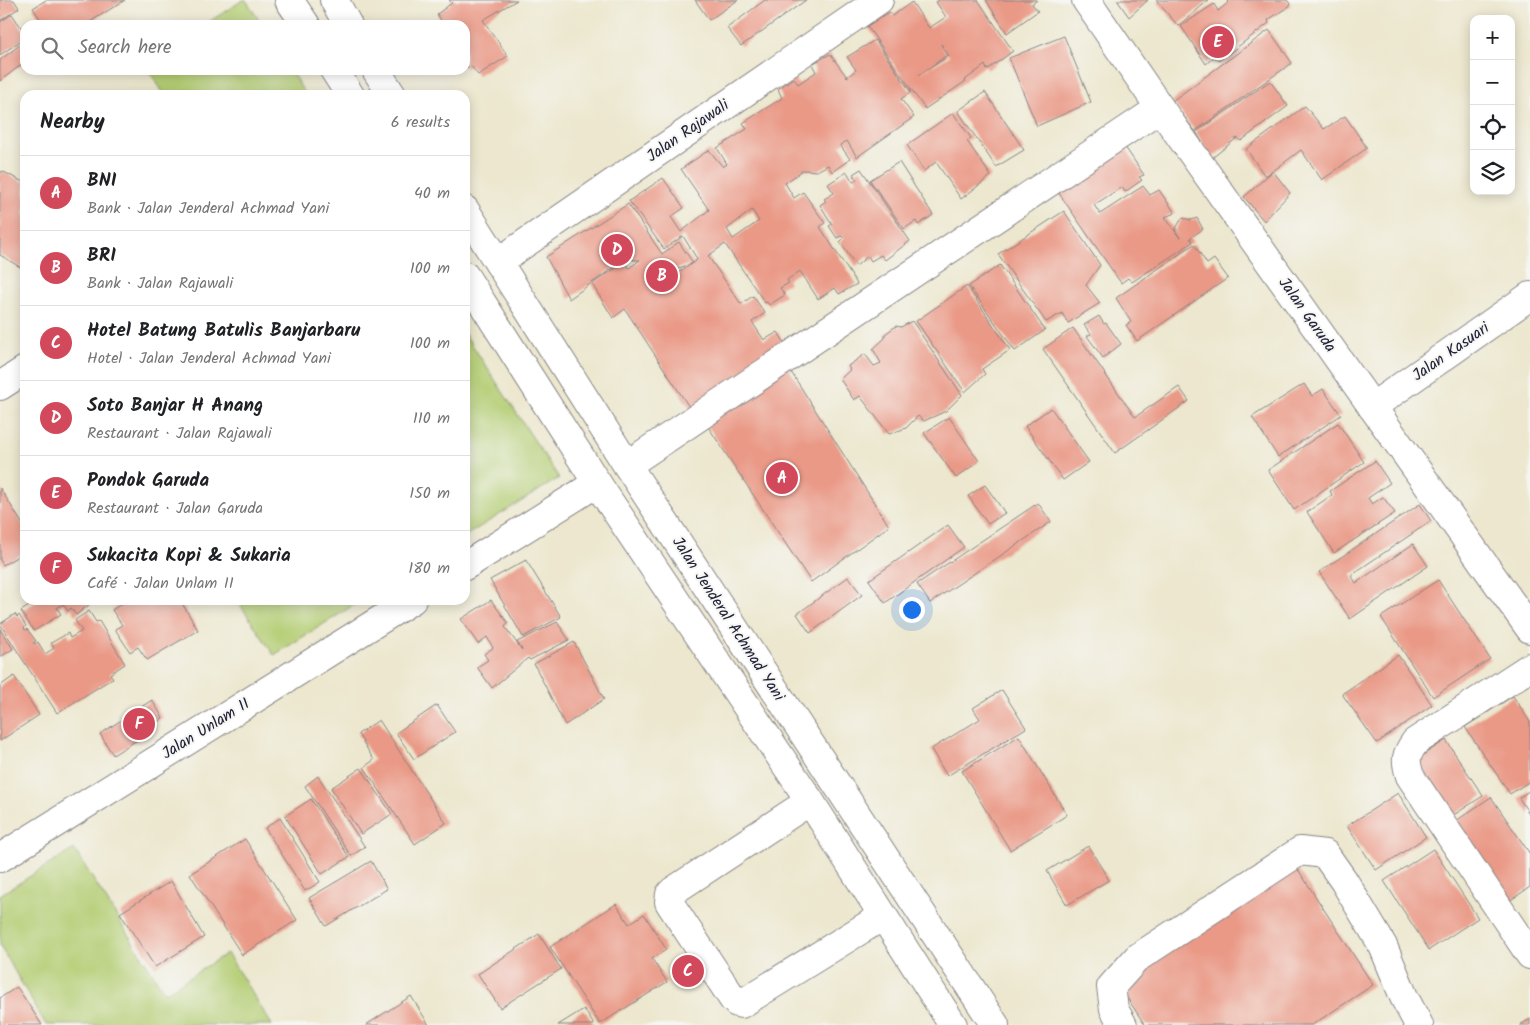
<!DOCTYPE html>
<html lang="en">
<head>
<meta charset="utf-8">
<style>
  :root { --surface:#fff; --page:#f2f2f2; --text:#202124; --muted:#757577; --line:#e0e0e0; --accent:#d1495b }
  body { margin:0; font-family:Kalam,sans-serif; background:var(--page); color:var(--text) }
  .controls { position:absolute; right:15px; top:15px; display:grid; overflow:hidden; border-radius:10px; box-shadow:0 2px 12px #0003 }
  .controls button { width:45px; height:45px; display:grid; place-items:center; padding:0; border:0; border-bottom:1px solid var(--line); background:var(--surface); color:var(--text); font:25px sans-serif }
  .you { position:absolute; left:911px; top:609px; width:18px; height:18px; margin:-12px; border:4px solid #fff; border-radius:50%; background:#1a73e8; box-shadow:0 0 0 8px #1a73e833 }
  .badge { display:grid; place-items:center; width:32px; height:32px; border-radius:50%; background:var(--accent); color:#fff; font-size:16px; font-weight:700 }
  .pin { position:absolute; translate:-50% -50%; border:2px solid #fff; box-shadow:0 1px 5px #0006 }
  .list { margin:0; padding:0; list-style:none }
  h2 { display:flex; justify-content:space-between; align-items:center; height:65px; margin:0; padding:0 20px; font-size:21px }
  h2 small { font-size:16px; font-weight:400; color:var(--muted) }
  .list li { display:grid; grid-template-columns:32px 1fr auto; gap:15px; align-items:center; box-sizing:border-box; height:75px; padding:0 20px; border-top:1px solid var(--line) }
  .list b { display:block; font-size:19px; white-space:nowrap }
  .list p { margin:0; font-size:16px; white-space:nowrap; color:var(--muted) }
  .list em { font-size:16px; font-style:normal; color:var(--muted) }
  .icon { flex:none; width:28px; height:28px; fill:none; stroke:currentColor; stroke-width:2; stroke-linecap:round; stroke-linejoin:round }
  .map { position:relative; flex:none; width:1530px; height:1025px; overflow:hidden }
  .search { position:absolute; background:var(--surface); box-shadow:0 2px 12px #0003; left:20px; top:20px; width:450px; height:55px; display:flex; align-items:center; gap:12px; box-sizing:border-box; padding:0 18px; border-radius:15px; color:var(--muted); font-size:19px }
  .panel { position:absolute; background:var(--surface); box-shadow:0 2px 12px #0003; left:20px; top:90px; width:450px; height:515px; border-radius:15px }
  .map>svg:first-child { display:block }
  .green { fill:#b4cd73; stroke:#6b7857 }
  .building { fill:#ea9986; fill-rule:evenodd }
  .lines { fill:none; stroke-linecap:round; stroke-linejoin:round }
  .minor-casing { stroke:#878484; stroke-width:30 }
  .highway-casing { stroke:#878484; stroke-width:30 }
  .minor { stroke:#fff; stroke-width:28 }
  .highway { stroke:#fff; stroke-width:28 }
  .labels { text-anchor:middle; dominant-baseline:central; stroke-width:4; stroke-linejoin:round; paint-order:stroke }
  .street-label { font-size:16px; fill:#22223b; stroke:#f6f6f2 }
</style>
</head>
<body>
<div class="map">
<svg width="1530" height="1025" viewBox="0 0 1530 1025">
  <rect width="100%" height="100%" fill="#f6f6f2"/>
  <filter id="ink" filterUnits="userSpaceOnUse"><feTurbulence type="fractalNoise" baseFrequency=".02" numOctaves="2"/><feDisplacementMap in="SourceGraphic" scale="10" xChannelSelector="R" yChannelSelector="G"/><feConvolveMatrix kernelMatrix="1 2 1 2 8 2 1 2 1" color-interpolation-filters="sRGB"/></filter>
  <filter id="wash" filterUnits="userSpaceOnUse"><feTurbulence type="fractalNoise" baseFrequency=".0096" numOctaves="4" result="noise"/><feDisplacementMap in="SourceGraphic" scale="20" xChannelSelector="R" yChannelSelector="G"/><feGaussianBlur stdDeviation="1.12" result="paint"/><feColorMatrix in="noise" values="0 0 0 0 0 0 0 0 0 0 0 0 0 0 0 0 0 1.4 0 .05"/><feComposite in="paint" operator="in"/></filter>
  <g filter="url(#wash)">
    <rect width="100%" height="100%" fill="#ece7ce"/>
    <!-- green -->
    <g class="green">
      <path d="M 243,0 L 246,0 L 262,25 L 204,25 Z"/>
      <path d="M 148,70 L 290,70 L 306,95 L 165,95 Z"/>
      <path d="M 465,334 L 559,478 L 465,536 Z"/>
      <path d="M 237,600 L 362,600 L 274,655 Z"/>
      <path d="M 74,849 L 165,993 L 227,953 L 272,1025 L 46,1025 L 0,946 L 0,895 Z"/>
    </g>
    <g id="blocks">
      <!-- building -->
      <g class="building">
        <path d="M 0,0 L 14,0 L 19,8 L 0,21 Z"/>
        <path d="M 46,0 L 125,0 L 85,25 L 44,25 L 33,8 Z"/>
        <path d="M 449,0 L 517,0 L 483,20 L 508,56 L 478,75 L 471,66 L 465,68 L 465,25 L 444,25 L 437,14 L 452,3 Z"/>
        <path d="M 695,0 L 738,0 L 709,20 Z"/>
        <path d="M 765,0 L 806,0 L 741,46 L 727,28 Z"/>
        <path d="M 939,0 L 978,0 L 1013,51 L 987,70 L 985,65 L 965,80 L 966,81 L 925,109 L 867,26 L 890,12 L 892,16 L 912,2 L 929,28 L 946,17 L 936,2 ZM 941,44 L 949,56 L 919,75 L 947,55 Z"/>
        <path d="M 986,0 L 1037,0 L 1032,4 L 1038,11 L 1007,33 Z"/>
        <path d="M 1117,0 L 1148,0 L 1129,17 Z"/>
        <path d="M 1156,0 L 1209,0 L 1178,26 Z"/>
        <path d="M 1227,0 L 1287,0 L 1291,5 L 1268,20 L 1269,23 L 1219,61 L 1214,57 L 1206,64 L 1181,26 L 1214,4 L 1218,11 L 1229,2 Z"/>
        <path d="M 12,14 L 25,33 L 25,38 L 0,55 L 0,22 Z"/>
        <path d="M 1269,30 L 1292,63 L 1195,131 L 1172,101 Z"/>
        <path d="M 1064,36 L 1091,102 L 1037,126 L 1009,58 Z"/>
        <path d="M 875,40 L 911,92 L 901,99 L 914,117 L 857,157 L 847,141 L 840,145 L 850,159 L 832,172 L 828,165 L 817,171 L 803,170 L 785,183 L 794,198 L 803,192 L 825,223 L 820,227 L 857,284 L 839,294 L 835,288 L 818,299 L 800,271 L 787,280 L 789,283 L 780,288 L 785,295 L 769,305 L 767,302 L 765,303 L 725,244 L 708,256 L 741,304 L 753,296 L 765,313 L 752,322 L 764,340 L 778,332 L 789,350 L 693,413 L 625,309 L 613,318 L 592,284 L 625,262 L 629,268 L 640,260 L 633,260 L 630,256 L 569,299 L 546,257 L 628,204 L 662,254 L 679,242 L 693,263 L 679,268 L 669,277 L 654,282 L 656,287 L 695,262 L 697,259 L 683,236 L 664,249 L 629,201 L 663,178 L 684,208 L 671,217 L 681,232 L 709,210 L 681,169 L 709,150 L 723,167 L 727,164 L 717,148 L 747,129 L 743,123 L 782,98 L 778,89 L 794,78 L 798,84 L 816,72 L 812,64 L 830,54 L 847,77 L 856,70 L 847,57 ZM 752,210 L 759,221 L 733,239 L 727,229 Z"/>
        <path d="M 25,41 L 25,62 L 0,81 L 0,60 Z"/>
        <path d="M 1270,81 L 1288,106 L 1241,141 L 1237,138 L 1212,158 L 1196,132 Z"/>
        <path d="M 985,92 L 1024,150 L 996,167 L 958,111 Z"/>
        <path d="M 1305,106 L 1324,129 L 1345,116 L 1367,148 L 1322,180 L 1301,150 L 1273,171 L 1290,193 L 1264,221 L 1244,197 L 1273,171 L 1265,176 L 1246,149 Z"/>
        <path d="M 953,113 L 971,138 L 967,141 L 991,176 L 961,199 L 936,162 L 924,171 L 907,145 Z"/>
        <path d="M 1123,144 L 1144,175 L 1139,177 L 1142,180 L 1125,192 L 1122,187 L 1094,205 L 1100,214 L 1143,186 L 1150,195 L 1159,190 L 1175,213 L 1165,217 L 1180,238 L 1175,230 L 1182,218 L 1192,220 L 1197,218 L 1203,229 L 1190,238 L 1193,242 L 1132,282 L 1128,278 L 1121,283 L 1056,189 Z"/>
        <path d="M 899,162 L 933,215 L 918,225 L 916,221 L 904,229 L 870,180 Z"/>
        <path d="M 861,169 L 910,241 L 885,260 L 881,255 L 871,261 L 868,256 L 856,266 L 840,242 L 844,238 L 841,236 L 837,238 L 829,226 L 832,224 L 820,205 L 826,201 L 824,199 L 834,193 L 828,184 L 847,172 L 853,182 L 857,180 L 853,174 Z"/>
        <path d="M 2,171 L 25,183 L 25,270 L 0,255 L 0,175 Z"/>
        <path d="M 1064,211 L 1100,265 L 1086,285 L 1100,303 L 1068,323 L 1062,313 L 1046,322 L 998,254 Z"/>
        <path d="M 1194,244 L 1207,264 L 1214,259 L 1228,278 L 1137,341 L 1126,325 L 1131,322 L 1116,298 Z"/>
        <path d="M 1000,265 L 1045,330 L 1015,351 L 969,286 Z"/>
        <path d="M 967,286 L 1010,350 L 982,369 L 985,374 L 965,392 L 916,321 Z"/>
        <path d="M 1099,316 L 1104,324 L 1106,323 L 1121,344 L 1103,358 L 1087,336 L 1091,334 L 1084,325 Z"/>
        <path d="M 912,321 L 962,395 L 946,411 L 924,421 L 918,416 L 906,428 L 889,434 L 860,396 L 854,400 L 840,379 L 850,370 L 848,366 L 865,354 L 874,366 L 881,363 L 873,349 L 885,338 L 885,334 L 896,326 L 901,327 Z"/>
        <path d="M 1073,328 L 1135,417 L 1179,387 L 1189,401 L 1115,453 L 1043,349 Z"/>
        <path d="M 786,364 L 889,526 L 811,582 L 703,419 Z"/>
        <path d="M 1304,384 L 1312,396 L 1323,389 L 1341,415 L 1278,457 L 1252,417 Z"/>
        <path d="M 1051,408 L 1089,462 L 1063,480 L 1025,426 Z"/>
        <path d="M 949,417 L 979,461 L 956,478 L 924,433 Z"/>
        <path d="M 1338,423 L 1364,462 L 1294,510 L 1268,470 Z"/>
        <path d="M 1375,461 L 1390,483 L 1368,498 L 1372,504 L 1383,497 L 1395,513 L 1334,553 L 1307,512 L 1332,495 L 1330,491 Z"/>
        <path d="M 985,485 L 1005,513 L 988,524 L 968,496 Z"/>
        <path d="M 0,488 L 25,528 L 25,552 L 3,565 L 0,560 Z"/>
        <path d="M 1038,503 L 1051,522 L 930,603 L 917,584 Z"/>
        <path d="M 1420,504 L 1431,521 L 1351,575 L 1356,583 L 1413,544 L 1428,566 L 1350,619 L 1319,572 Z"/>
        <path d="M 948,525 L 964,547 L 885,603 L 869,580 Z"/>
        <path d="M 526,560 L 561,617 L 523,637 L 490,580 Z"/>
        <path d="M 848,577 L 862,595 L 810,633 L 797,614 Z"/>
        <path d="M 1438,580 L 1490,659 L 1433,697 L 1381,617 Z"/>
        <path d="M 39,600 L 88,600 L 90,604 L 76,615 L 71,608 L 68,611 L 63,604 L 57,608 L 61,614 L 34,631 L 21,611 Z"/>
        <path d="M 127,600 L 180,600 L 198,630 L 147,660 L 138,647 L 130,652 L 115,629 L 122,625 L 112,610 Z"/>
        <path d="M 491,600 L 508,623 L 505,627 L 522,650 L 517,642 L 557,622 L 569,640 L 530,660 L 528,658 L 492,688 L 477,667 L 488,660 L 484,654 L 493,648 L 487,637 L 478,644 L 461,619 Z"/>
        <path d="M 89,611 L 96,622 L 99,621 L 125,664 L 110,674 L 113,678 L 57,713 L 0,624 L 15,614 L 17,617 L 19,615 L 26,626 L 24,628 L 25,630 L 27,629 L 36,641 L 33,643 L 35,644 L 38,642 L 45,654 L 54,648 L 51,643 L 68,633 L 70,638 L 82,631 L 75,620 Z"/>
        <path d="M 0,629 L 13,649 L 0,657 Z"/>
        <path d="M 574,642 L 604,699 L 565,725 L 534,664 Z"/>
        <path d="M 1398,655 L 1432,705 L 1377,743 L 1342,694 Z"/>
        <path d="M 14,676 L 39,715 L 0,741 L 0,686 Z"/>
        <path d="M 1002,690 L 1026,728 L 947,776 L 931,749 L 980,719 L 973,708 Z"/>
        <path d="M 1513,696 L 1530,722 L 1530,781 L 1510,794 L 1465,727 Z"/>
        <path d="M 152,700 L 163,718 L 157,722 L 155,718 L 151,720 L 156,728 L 113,755 L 100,734 Z"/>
        <path d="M 437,705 L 455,732 L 414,759 L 396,733 Z"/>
        <path d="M 379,720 L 446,823 L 415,844 L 364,767 L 374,760 L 358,734 Z"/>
        <path d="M 1019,736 L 1067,815 L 1010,850 L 962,771 Z"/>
        <path d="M 1446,740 L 1483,796 L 1449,818 L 1412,762 Z"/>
        <path d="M 361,768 L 392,814 L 361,834 L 331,788 Z"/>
        <path d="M 318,776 L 365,847 L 351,856 L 305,786 Z"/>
        <path d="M 1530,790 L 1530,815 L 1519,798 Z"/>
        <path d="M 1398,793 L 1426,837 L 1376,870 L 1347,826 Z"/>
        <path d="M 1491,797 L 1530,854 L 1530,887 L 1502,906 L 1447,827 Z"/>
        <path d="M 311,799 L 349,857 L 322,874 L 285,816 Z"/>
        <path d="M 280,818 L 320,882 L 305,891 L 265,828 Z"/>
        <path d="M 245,839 L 297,920 L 242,955 L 190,874 Z"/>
        <path d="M 1088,846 L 1109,880 L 1067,905 L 1047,871 Z"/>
        <path d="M 1433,849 L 1478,918 L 1429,950 L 1384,881 Z"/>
        <path d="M 371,861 L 387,889 L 326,926 L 309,898 Z"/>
        <path d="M 1297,868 L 1373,985 L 1312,1025 L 1145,1025 L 1118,984 Z"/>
        <path d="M 171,881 L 204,937 L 155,967 L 120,913 Z"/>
        <path d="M 616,904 L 629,924 L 644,914 L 666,949 L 652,959 L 667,982 L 600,1024 L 550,947 Z"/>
        <path d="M 539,934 L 561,969 L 500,1008 L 478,974 Z"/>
        <path d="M 17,987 L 42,1025 L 0,1025 L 0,998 Z"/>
        <path d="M 411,996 L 429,1025 L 366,1025 Z"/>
        <path d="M 584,1009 L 594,1025 L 558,1025 Z"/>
        <path d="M 1530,1019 L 1530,1025 L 1520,1025 Z"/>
      </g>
    </g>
  </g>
  <g filter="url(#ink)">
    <use href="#blocks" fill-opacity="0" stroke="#878484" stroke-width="1"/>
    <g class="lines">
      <!-- minor casing -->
      <g class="minor-casing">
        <g id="minor">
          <path d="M 1086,0 L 1160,108 L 1530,629"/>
          <path d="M 498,262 L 879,0"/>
          <path d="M 0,386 L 25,370"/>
          <path d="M 1372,407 L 1530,296"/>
          <path d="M 627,465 L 1160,108"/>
          <path d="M 465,566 L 597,483"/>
          <path d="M 1530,667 L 1415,742 C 1405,756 1405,760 1410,776 L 1530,955"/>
          <path d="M 810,801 L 673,891 L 670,894 L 669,902 L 733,999 L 737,1003 L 741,1004 L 883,916"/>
          <path d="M 0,858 L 412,600"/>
          <path d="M 1123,1025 L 1114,1009 L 1111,987 L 1137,958 L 1300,851 L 1325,854 L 1344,881 L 1383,946 L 1404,997 L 1419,1025"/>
        </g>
      </g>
      <!-- highway casing -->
      <g class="highway-casing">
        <g id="highway">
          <path d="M 289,0 L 306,25"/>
          <path d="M 334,0 L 348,25"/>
          <path d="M 334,70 L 350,95"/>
          <path d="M 376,70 L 392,95"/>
          <path d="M 465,210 L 627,465 L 995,1025"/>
          <path d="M 465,276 L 597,483 L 810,801 L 953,1025"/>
        </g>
      </g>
      <!-- minor -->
      <use href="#minor" class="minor"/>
      <!-- highway -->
      <use href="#highway" class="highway"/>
    </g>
  </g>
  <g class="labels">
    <!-- street labels -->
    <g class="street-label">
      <text transform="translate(688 131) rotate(-35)">Jalan Rajawali</text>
      <text transform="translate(1307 315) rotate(55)">Jalan Garuda</text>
      <text transform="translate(1451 352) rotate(-35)">Jalan Kasuari</text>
      <text transform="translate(728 619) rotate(57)">Jalan Jenderal Achmad Yani</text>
      <text transform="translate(206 729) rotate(-32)">Jalan Unlam II</text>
    </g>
  </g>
</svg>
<div class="controls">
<button>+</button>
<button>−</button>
<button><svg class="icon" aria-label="locate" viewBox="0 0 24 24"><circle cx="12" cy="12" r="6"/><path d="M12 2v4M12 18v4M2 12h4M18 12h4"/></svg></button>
<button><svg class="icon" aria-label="layers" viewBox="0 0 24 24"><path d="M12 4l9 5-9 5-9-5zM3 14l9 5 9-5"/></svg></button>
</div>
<div class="you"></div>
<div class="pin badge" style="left:782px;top:478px">A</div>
<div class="pin badge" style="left:662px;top:276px">B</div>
<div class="pin badge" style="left:688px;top:971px">C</div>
<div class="pin badge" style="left:617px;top:250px">D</div>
<div class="pin badge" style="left:1218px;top:42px">E</div>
<div class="pin badge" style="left:139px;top:724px">F</div>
<div class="search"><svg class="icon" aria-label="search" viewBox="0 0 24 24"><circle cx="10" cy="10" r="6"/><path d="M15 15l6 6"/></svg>Search here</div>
<section class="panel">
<h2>Nearby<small>6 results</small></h2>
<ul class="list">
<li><span class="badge">A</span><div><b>BNI</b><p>Bank · Jalan Jenderal Achmad Yani</p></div><em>40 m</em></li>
<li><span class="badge">B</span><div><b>BRI</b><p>Bank · Jalan Rajawali</p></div><em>100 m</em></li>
<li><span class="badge">C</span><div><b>Hotel Batung Batulis Banjarbaru</b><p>Hotel · Jalan Jenderal Achmad Yani</p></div><em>100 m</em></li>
<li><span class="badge">D</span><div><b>Soto Banjar H Anang</b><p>Restaurant · Jalan Rajawali</p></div><em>110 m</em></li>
<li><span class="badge">E</span><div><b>Pondok Garuda</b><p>Restaurant · Jalan Garuda</p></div><em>150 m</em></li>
<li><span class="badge">F</span><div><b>Sukacita Kopi &amp; Sukaria</b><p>Café · Jalan Unlam II</p></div><em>180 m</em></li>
</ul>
</section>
</div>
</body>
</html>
